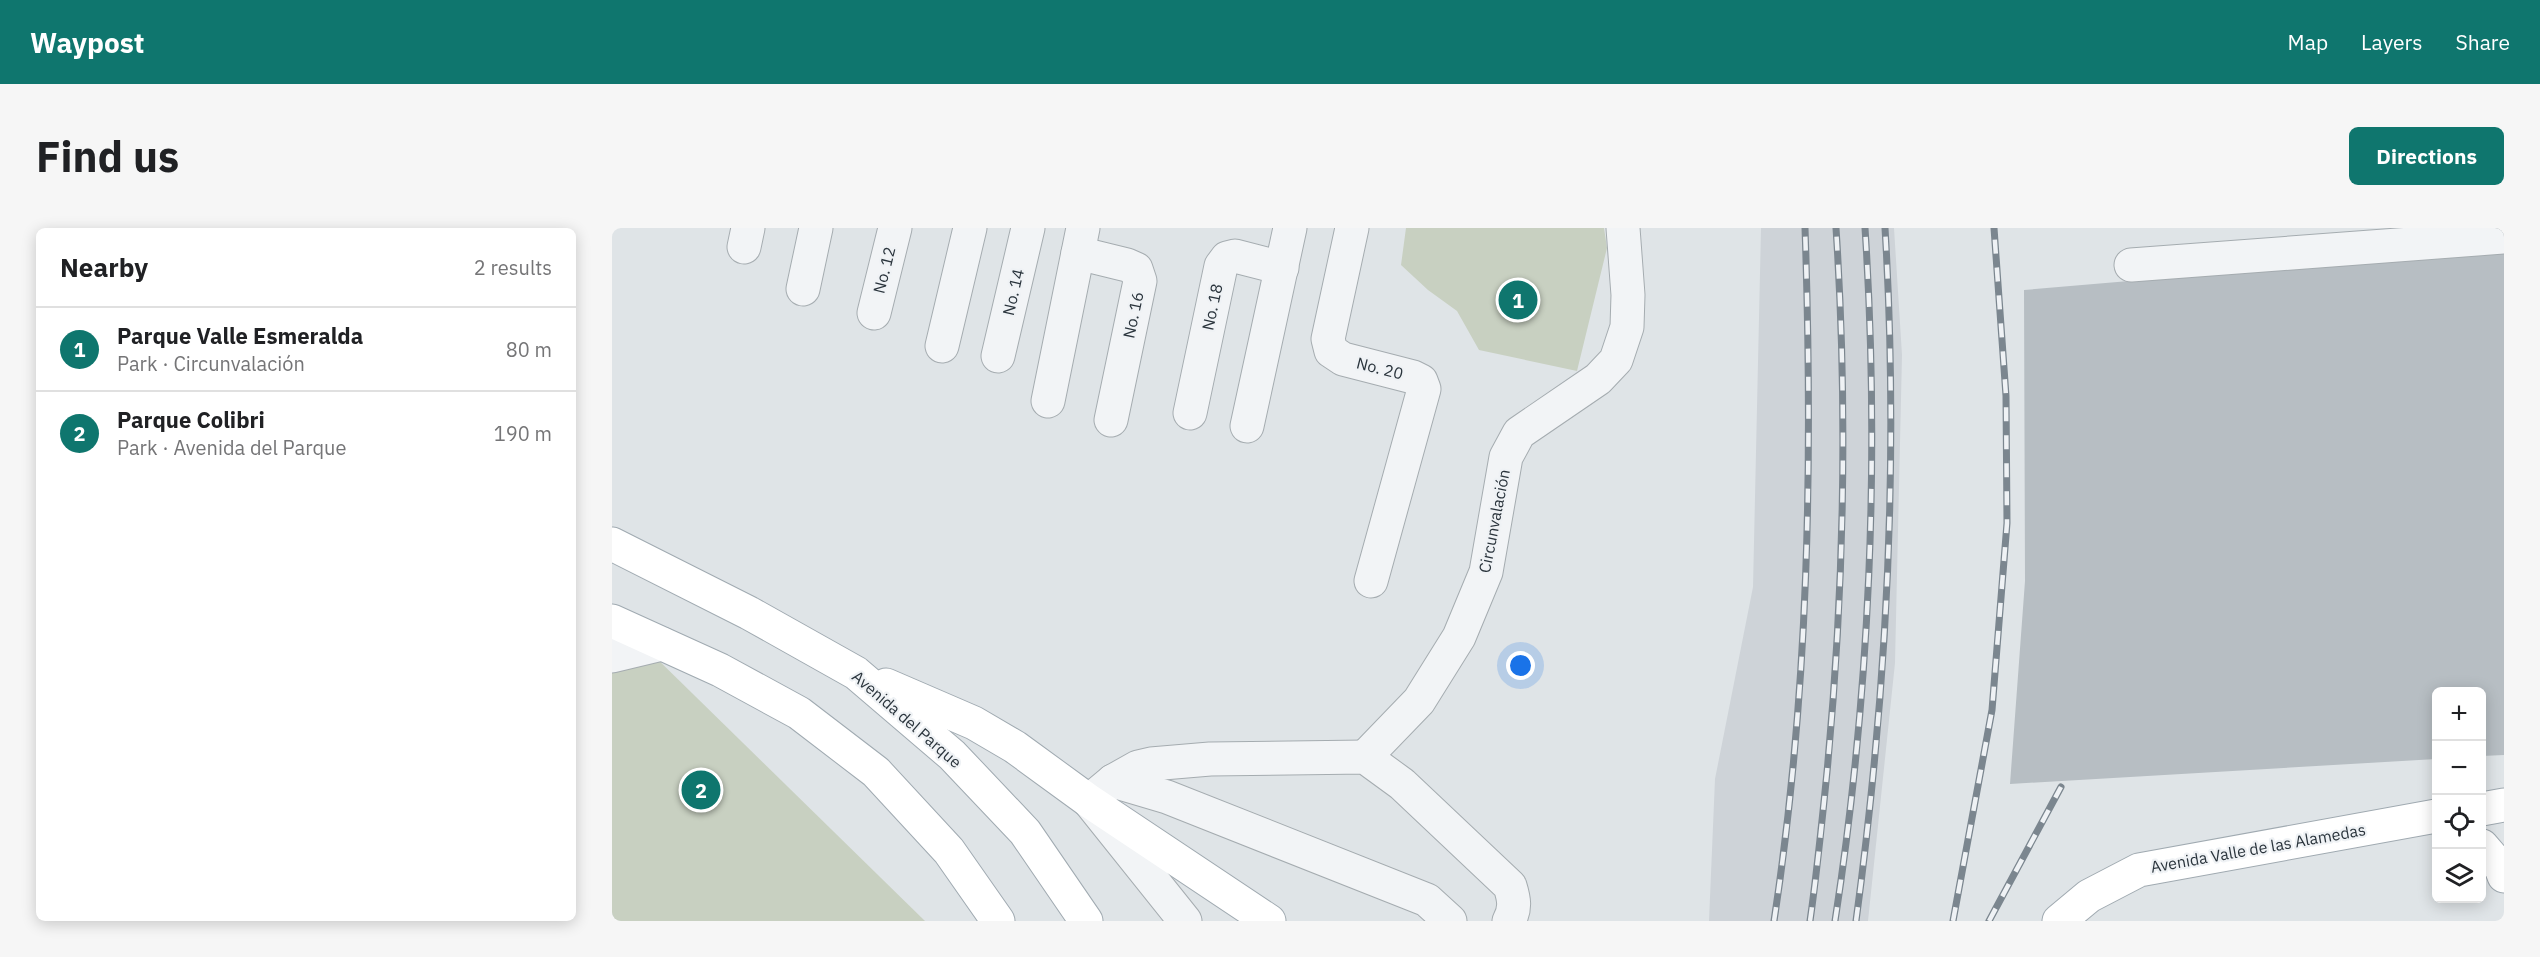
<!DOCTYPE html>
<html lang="en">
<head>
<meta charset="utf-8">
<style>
  :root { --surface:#fff; --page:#f6f6f6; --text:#202124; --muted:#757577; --line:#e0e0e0; --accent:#0f766e }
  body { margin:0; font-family:"IBM Plex Sans",sans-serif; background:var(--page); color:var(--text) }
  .controls { position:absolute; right:18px; bottom:18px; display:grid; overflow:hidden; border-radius:9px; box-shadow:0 3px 15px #0003 }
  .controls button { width:54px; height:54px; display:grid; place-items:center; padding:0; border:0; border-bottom:2px solid var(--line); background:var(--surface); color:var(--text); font:30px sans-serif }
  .you { position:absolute; left:909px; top:438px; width:21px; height:21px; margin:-15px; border:4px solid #fff; border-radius:50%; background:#1a73e8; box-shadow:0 0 0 9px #1a73e833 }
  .badge { display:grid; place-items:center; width:39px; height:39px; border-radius:50%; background:var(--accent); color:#fff; font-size:20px; font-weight:700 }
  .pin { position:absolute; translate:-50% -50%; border:3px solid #fff; box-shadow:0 2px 6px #0006 }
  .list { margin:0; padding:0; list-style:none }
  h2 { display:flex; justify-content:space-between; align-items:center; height:78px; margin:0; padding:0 24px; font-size:26px }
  h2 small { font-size:20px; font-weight:400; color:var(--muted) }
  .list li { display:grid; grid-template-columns:39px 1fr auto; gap:18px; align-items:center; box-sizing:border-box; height:84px; padding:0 24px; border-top:2px solid var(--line) }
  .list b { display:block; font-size:22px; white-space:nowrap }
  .list p { margin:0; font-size:20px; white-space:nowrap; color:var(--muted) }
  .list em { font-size:20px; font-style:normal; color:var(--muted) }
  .icon { flex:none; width:33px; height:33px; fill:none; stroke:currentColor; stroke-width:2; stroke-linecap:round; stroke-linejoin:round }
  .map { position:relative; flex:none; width:1892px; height:693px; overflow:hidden; border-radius:9px }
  header { display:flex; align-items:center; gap:36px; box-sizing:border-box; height:84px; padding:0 30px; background:var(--accent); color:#fff }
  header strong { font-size:28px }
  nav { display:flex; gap:33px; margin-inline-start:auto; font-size:21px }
  .intro { display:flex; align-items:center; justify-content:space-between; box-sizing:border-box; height:144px; padding:0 36px }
  h1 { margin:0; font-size:42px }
  .button { padding:15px 27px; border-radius:9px; background:var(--accent); color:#fff; font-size:21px; font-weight:700 }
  main { display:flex; gap:36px; padding:0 36px }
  aside { flex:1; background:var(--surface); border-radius:9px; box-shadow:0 3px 15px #0003 }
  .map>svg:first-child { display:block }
  .built { fill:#ced3d8 }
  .green { fill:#c8d0c1 }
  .building { fill:#b7bec3 }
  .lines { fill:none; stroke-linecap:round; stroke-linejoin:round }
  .minor-casing { stroke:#a5acb0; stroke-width:35 }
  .major-casing { stroke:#a0aab1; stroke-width:35 }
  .minor { stroke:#f2f4f6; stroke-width:33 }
  .major { stroke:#fff; stroke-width:33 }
  .rail-casing { stroke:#7b868f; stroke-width:7 }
  .rail { stroke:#eff2f5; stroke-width:4.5; stroke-dasharray:14; stroke-linecap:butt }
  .labels { text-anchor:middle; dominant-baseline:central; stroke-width:4.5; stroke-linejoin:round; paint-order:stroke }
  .street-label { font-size:16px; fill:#2a343c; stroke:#eff2f5 }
</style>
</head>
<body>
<header>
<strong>Waypost</strong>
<nav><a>Map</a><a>Layers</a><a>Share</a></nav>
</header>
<div class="intro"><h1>Find us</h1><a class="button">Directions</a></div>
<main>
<aside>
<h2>Nearby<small>2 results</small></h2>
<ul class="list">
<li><span class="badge">1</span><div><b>Parque Valle Esmeralda</b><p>Park · Circunvalación</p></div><em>80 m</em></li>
<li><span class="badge">2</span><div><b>Parque Colibri</b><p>Park · Avenida del Parque</p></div><em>190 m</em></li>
</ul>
</aside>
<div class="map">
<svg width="1892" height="693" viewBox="0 0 1892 693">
  <rect width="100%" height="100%" fill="#dfe4e7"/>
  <!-- built -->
  <path class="built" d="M 1149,0 L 1282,0 L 1290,127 L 1283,435 L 1256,693 L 1097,693 L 1103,551 L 1141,359 Z"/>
  <!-- green -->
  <g class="green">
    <path d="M 794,0 L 992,0 L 995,20 L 965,143 L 867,122 L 845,83 L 816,62 L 789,37 Z"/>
    <path d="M 35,421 L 313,693 L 0,693 L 0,430 Z"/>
  </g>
  <!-- building -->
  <path class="building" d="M 1892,21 L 1892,527 L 1870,528 L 1870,464 L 1824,464 L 1824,531 L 1398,556 L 1413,353 L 1412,62 Z"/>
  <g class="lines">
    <!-- minor casing -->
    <g class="minor-casing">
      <g id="minor">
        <path d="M 740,0 L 716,111 L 719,123 L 731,131 L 801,149 L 809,153 L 812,161 L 759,353"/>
        <path d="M 132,19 L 136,0"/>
        <path d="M 466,25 L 515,37 L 524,41 L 528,53 L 499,192"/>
        <path d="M 1519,37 L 1892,9"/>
        <path d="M 191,61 L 204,0"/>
        <path d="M 262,85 L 283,0"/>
        <path d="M 330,118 L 358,0"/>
        <path d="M 386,128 L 416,0"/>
        <path d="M 436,173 L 471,0"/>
        <path d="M 578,185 L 609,38 L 615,30 L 623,28 L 670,40"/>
        <path d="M 635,198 L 678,0"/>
        <path d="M 0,428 L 50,416"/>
        <path d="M 753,529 L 807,473 L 847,409 L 874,344 L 894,229 L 907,205 L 986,151 L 1004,132 L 1015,99 L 1016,67 L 1011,0"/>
        <path d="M 501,553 L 555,569 L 815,672 L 838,693"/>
        <path d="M 573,693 L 477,573 L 501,553 L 526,539 L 539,536 L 598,531 L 753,529 L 790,556 L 898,658 C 902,671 904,680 897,693"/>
      </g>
    </g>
    <!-- major casing -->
    <g class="major-casing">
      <g id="major">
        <path d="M 0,316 L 137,385 L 244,445 L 340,527 L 413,604 L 474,693"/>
        <path d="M 0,393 L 108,442 L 187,485 L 264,544 L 337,623 L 386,693"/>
        <path d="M 274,457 L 362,495 L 403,519 L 477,573 L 657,693"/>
        <path d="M 1870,581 L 1892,577"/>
        <path d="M 1870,618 L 1889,640 L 1892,648"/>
        <path d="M 1447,693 L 1477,668 L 1527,642 L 1824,588"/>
      </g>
    </g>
    <!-- minor -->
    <use href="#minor" class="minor"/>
    <!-- major -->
    <use href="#major" class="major"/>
    <!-- rail casing -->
    <g class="rail-casing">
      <g id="rail">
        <path d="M 1162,693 C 1197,464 1201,231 1193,0"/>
        <path d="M 1198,693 C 1205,644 1210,594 1215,544 C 1232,363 1236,182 1224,0"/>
        <path d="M 1223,693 C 1258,467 1268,229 1253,0"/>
        <path d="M 1244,693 C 1275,464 1287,231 1273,0"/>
        <path d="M 1341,693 L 1380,482 L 1395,295 L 1394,168 L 1382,0"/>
        <path d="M 1377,693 L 1449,559"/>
      </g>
    </g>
    <!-- rail -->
    <use href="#rail" class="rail"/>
  </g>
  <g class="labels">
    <!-- street labels -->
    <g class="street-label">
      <text transform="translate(272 42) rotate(-76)">No. 12</text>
      <text transform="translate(401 64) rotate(-77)">No. 14</text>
      <text transform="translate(600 79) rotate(-78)">No. 18</text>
      <text transform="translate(521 87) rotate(-78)">No. 16</text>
      <text transform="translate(768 140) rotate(14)">No. 20</text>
      <text transform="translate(882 293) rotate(-79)">Circunvalación</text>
      <text transform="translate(295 491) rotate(41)">Avenida del Parque</text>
      <text transform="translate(1646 620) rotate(-10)">Avenida Valle de las Alamedas</text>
    </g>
  </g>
</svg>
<div class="controls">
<button>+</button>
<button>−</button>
<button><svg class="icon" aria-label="locate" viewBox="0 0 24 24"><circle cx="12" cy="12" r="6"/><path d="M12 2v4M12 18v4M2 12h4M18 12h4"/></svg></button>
<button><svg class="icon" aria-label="layers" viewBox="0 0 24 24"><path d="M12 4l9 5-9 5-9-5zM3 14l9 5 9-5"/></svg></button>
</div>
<div class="you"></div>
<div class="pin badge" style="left:906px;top:72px">1</div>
<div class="pin badge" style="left:89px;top:562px">2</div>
</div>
</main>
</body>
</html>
